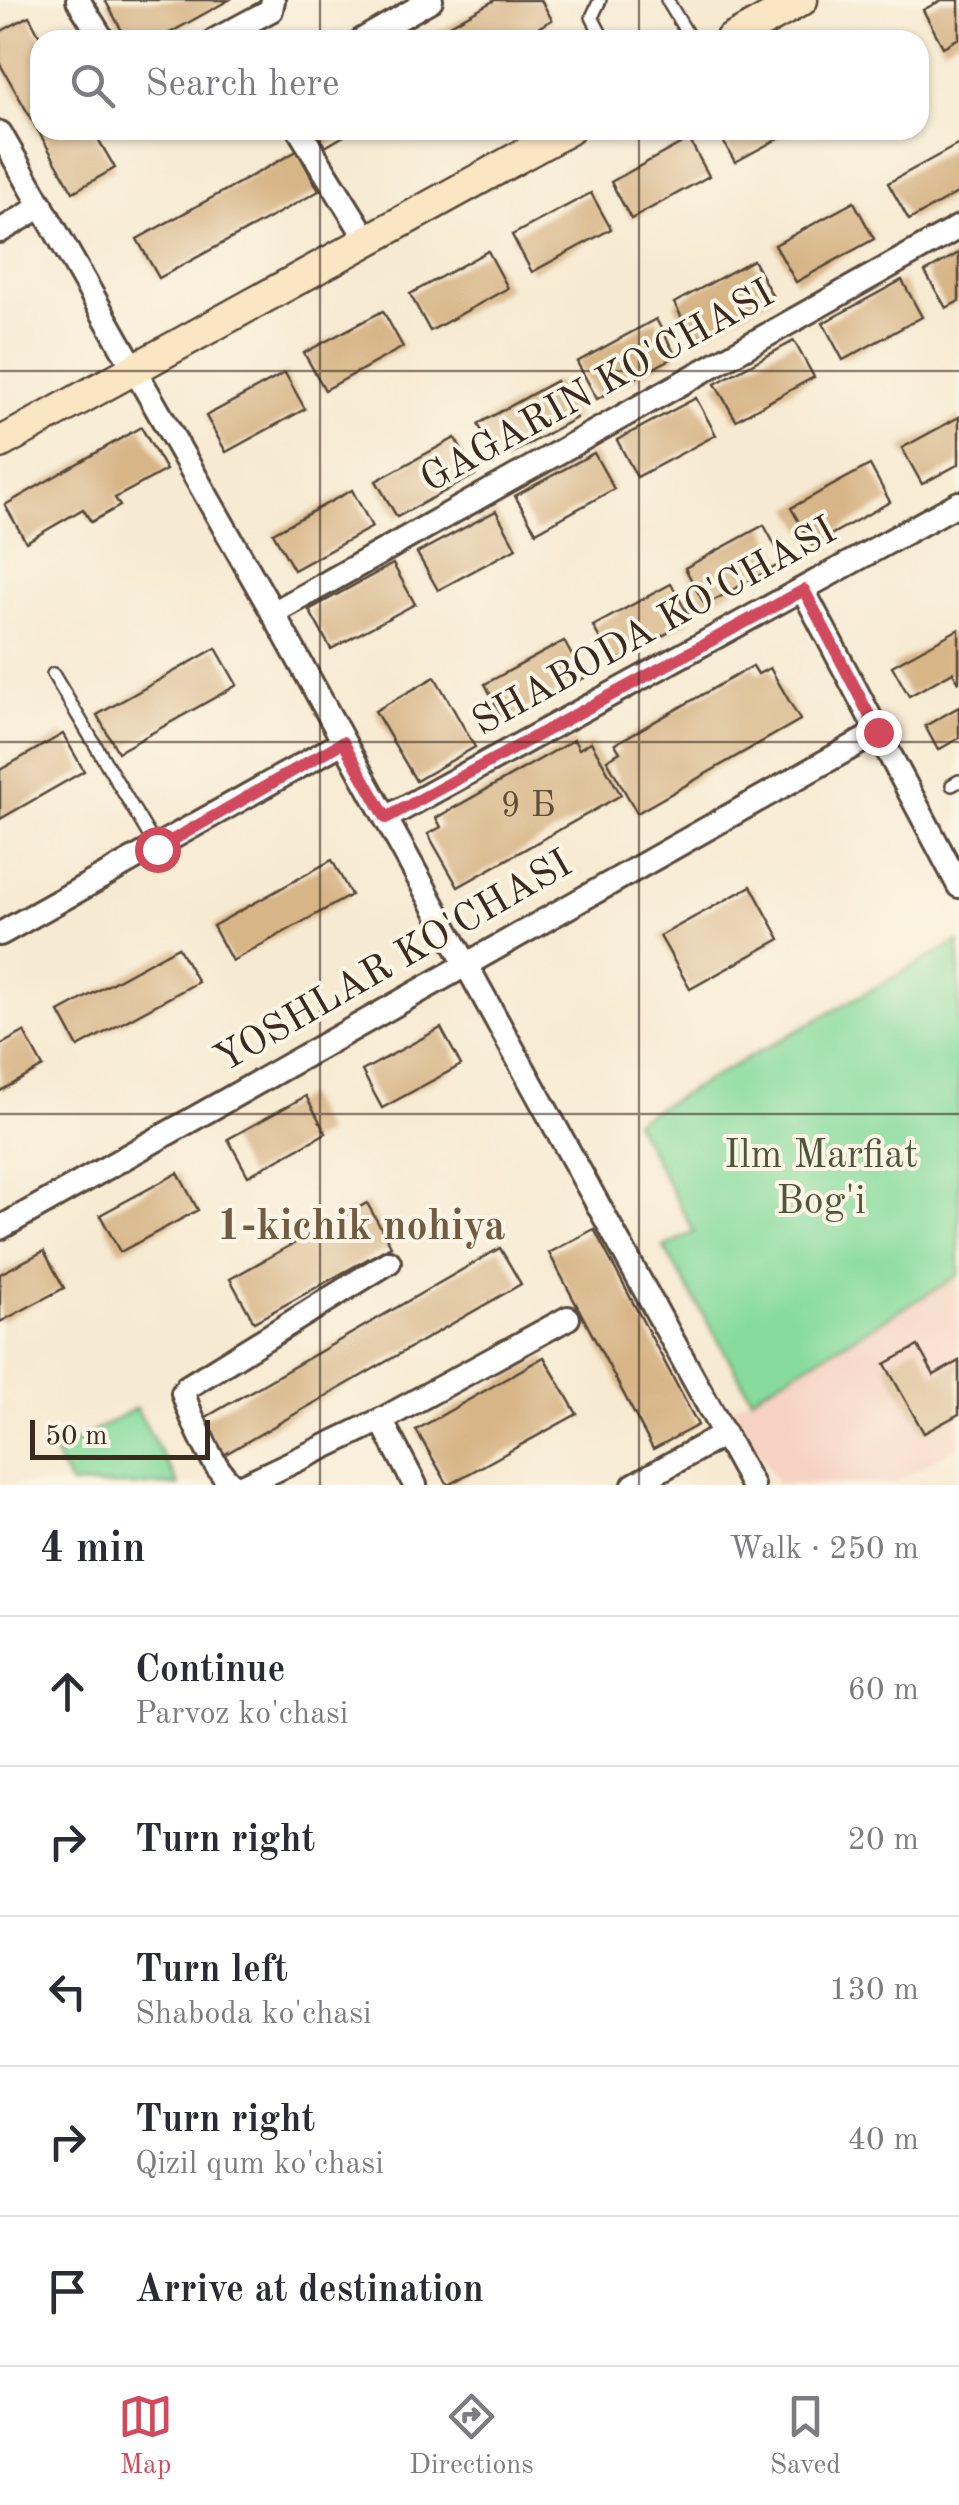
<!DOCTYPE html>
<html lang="en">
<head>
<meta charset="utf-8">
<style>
  :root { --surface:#fff; --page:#f2f2f3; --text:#2b2b33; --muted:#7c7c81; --line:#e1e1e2; --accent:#d1495b }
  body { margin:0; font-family:"Old Standard TT",serif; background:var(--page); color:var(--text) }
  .scale { position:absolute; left:30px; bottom:25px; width:180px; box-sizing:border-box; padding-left:10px; border:5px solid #3b2a1e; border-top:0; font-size:28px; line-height:35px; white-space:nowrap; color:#3b2a1e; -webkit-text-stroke:8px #fcf5e5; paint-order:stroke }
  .stop { position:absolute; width:30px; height:30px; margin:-22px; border:8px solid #d1495b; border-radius:50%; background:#fff }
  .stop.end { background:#d1495b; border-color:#fff; box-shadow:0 2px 10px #0008 }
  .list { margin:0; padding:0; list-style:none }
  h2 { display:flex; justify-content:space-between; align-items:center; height:130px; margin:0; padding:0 40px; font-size:42px }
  h2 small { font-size:32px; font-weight:400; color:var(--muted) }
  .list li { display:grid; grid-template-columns:65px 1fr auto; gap:30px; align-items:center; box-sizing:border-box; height:150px; padding:0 40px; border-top:2px solid var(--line) }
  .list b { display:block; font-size:38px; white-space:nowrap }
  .list p { margin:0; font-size:32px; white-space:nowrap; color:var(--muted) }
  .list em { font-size:32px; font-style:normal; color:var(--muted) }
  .icon { flex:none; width:55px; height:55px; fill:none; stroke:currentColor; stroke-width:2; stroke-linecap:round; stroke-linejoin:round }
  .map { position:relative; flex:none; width:959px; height:1485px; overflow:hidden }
  .search { position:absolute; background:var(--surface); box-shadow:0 2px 8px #0004; left:30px; right:30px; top:30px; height:110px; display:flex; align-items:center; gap:25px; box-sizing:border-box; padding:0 35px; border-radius:30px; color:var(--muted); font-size:38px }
  .sheet { height:880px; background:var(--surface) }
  nav { display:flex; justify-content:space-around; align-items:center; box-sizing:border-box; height:140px; border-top:2px solid var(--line); background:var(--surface); font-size:28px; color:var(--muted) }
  nav a { display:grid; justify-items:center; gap:5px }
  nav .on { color:var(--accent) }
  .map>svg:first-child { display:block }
  .built { fill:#f6d2c3 }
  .green { fill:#87db9e; stroke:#61825e; stroke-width:2.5 }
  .building { fill:#d7b587 }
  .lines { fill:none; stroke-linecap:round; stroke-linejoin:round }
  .lane-casing { stroke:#574739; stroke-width:16 }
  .street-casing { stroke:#574739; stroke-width:28 }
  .secondary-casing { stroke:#574739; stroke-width:35 }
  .lane { stroke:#fff; stroke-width:11 }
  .street { stroke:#fff; stroke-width:22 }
  .secondary { stroke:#fbe6c3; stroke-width:30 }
  .route { stroke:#d1495b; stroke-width:12 }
  .grid { fill:none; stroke:#3b2a1e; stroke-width:2.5; stroke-opacity:0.55 }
  .labels { text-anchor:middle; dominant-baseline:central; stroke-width:8; stroke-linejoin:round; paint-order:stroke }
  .number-label { font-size:35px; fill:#624d38 }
  .street-label { font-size:40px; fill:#3b2a1e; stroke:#fcf5e5 }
  .park-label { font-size:40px; fill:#4e563e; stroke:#fcf5e5 }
  .neighbourhood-label { font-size:42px; font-weight:bold; fill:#725b43; stroke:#fcf5e5 }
</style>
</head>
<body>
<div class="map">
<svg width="959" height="1485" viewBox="0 0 959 1485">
  <rect width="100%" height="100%" fill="#fcf5e5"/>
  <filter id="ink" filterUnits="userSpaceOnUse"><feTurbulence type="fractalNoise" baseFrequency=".01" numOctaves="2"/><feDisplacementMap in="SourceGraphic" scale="20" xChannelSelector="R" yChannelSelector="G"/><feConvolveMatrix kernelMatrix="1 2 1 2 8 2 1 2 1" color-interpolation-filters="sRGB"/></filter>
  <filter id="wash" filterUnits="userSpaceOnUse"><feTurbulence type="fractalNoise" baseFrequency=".0048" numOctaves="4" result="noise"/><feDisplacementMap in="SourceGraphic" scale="40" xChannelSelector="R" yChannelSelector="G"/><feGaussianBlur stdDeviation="2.25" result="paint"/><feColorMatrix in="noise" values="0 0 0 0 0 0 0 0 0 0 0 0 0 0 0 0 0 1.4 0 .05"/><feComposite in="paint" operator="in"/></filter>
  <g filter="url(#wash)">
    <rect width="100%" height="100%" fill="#f7ead2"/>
    <!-- built -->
    <path class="built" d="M 959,1276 L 959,1446 L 890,1485 L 778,1485 L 733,1407 Z"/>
    <!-- green -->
    <g class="green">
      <path d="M 959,941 L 959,1276 L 751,1397 L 664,1247 L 694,1232 L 634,1121 Z"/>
      <path d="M 136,1408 L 179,1485 L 71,1485 L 54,1454 Z"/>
    </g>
    <g id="blocks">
      <!-- building -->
      <g class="building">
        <path d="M 105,0 L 229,0 L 157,40 L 127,40 Z"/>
        <path d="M 495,0 L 541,0 L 552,20 L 516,40 L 423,40 Z"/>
        <path d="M 942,0 L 959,0 L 959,38 L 943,47 L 923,10 Z"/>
        <path d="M 29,16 L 42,40 L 40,130 L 93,130 L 115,168 L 73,192 L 0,64 L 0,32 Z"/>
        <path d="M 316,130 L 354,130 L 325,147 Z"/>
        <path d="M 717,130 L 794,130 L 735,162 Z"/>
        <path d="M 689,139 L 709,176 L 631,219 L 611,182 Z"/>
        <path d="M 959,144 L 959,192 L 909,220 L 888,183 Z"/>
        <path d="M 297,151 L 319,191 L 159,278 L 137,239 Z"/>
        <path d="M 591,193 L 611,229 L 532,272 L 512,235 Z"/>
        <path d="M 854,202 L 874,239 L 796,282 L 775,245 Z"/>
        <path d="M 488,251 L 508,288 L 430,331 L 410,294 Z"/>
        <path d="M 959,253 L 959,301 L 946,308 L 925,272 Z"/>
        <path d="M 753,260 L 773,297 L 694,340 L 674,303 Z"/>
        <path d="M 902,280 L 922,317 L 843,360 L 823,323 Z"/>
        <path d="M 383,311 L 403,347 L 325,390 L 304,353 Z"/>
        <path d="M 656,319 L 676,356 L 597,399 L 577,362 Z"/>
        <path d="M 794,341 L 814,377 L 736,420 L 715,384 Z"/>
        <path d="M 285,373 L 305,409 L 226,452 L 206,416 Z"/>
        <path d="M 556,381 L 576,418 L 498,461 L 478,424 Z"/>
        <path d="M 696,398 L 716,435 L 637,477 L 617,440 Z"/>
        <path d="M 959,417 L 959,464 L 922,484 L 902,448 Z"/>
        <path d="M 141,427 L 166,470 L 115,498 L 120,506 L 91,522 L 83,509 L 26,542 L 5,505 Z"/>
        <path d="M 455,438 L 475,475 L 397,517 L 376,481 Z"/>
        <path d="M 594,453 L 614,489 L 536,532 L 515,496 Z"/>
        <path d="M 870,465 L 890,502 L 812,545 L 791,508 Z"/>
        <path d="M 352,490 L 372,527 L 294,570 L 273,533 Z"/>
        <path d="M 496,511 L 516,548 L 438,590 L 417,553 Z"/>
        <path d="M 764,525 L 784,562 L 705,605 L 685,568 Z"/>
        <path d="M 393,564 L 415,604 L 331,649 L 309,610 Z"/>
        <path d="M 671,584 L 691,620 L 613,663 L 593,626 Z"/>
        <path d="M 959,629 L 959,683 L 953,672 L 909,696 L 892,666 Z"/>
        <path d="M 564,641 L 584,678 L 505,721 L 485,684 Z"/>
        <path d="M 216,648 L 237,685 L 118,752 L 97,715 Z"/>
        <path d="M 753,666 L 758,674 L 770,668 L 800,720 L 637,813 L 607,760 L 620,752 L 615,744 Z"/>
        <path d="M 435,677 L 475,747 L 416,781 L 375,711 Z"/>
        <path d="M 959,707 L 959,738 L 938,750 L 925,726 Z"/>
        <path d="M 63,734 L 84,771 L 0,819 L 0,770 Z"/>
        <path d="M 574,740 L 579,749 L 591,742 L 621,795 L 458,887 L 428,834 L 441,827 L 436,818 Z"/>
        <path d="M 332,860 L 351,895 L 232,961 L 213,926 Z"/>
        <path d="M 751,886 L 780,939 L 690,989 L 660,936 Z"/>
        <path d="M 178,947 L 198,982 L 78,1047 L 59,1012 Z"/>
        <path d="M 441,1028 L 461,1065 L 382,1108 L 362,1071 Z"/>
        <path d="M 24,1032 L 43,1067 L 0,1091 L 0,1045 Z"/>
        <path d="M 306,1096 L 326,1133 L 248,1176 L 228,1139 Z"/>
        <path d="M 178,1173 L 198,1210 L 120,1252 L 100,1215 Z"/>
        <path d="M 367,1203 L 391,1246 L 254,1322 L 230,1279 Z"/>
        <path d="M 594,1229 L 698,1425 L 653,1449 L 549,1253 Z"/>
        <path d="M 500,1248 L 521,1284 L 222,1456 L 201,1420 Z"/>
        <path d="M 44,1251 L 64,1288 L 0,1322 L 0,1274 Z"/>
        <path d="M 918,1346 L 934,1375 L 959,1361 L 959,1414 L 924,1433 L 885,1364 Z"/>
        <path d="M 544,1357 L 577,1414 L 448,1485 L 416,1430 Z"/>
      </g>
    </g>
  </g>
  <g filter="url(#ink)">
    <use href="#blocks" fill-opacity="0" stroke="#574739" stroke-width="2.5"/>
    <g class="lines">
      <!-- lane casing -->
      <g class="lane-casing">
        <g id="lane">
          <path d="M 600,0 L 592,17 L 604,40"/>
          <path d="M 667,0 L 691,40"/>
          <path d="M 53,674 L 156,847"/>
          <path d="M 952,785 L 959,781"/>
        </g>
      </g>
      <!-- street casing -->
      <g class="street-casing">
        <g id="street">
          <path d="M 78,0 L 103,40"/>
          <path d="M 215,40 L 271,10 L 273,0"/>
          <path d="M 362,40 L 431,0"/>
          <path d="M 299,130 L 368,241"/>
          <path d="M 0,133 L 273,613 L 752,1485"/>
          <path d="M 0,231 L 42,206"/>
          <path d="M 803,590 L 959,886"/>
          <path d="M 273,613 L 959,227"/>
          <path d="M 386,818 L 959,503"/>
          <path d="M 0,934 L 343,742"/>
          <path d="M 0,1228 L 878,732"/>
          <path d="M 381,1420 L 415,1485"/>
          <path d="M 234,1485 C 216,1476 190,1415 183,1393 L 187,1387 L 389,1262"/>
          <path d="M 244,1485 L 381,1420 L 568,1318"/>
          <path d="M 634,1485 L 724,1434"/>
        </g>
      </g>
      <!-- secondary casing -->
      <g class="secondary-casing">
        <g id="secondary">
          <path d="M 730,40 L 802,0"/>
          <path d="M 0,443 L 568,130"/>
        </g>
      </g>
      <!-- lane -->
      <use href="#lane" class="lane"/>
      <!-- street -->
      <use href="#street" class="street"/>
      <!-- secondary -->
      <use href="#secondary" class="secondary"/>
    </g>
  </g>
  <g class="lines" filter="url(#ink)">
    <!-- route -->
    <path class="route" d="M 157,849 L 343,742 L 386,818 L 804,590 L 878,732"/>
  </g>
  <!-- grid -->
  <path class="grid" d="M 320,0 L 320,40M 639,0 L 639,40M 320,130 L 320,1485M 639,130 L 639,1485M 0,371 L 959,371M 0,742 L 959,742M 0,1114 L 959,1114"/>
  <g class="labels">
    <!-- number labels -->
    <g class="number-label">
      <text x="528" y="806">9 Б</text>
    </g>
    <!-- street labels -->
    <g class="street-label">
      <text transform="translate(598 388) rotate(-29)">GAGARIN KO'CHASI</text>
      <text transform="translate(655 628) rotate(-29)">SHABODA KO'CHASI</text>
      <text transform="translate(394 963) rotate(-30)">YOSHLAR KO'CHASI</text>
    </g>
    <!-- park labels -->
    <g class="park-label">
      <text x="821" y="1157">Ilm Marfiat<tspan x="821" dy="46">Bog'i</tspan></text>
    </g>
    <!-- neighbourhood labels -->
    <g class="neighbourhood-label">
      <text x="361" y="1228">1-kichik nohiya</text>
    </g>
  </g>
</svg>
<div class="scale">50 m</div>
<div class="stop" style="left:157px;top:849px"></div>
<div class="stop end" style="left:878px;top:732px"></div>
<div class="search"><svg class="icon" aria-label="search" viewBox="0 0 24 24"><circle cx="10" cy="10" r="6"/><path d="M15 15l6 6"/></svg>Search here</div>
</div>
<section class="sheet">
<h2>4 min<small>Walk · 250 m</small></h2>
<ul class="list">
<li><svg class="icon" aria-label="ahead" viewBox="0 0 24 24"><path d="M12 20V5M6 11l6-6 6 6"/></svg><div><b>Continue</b><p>Parvoz ko'chasi</p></div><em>60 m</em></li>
<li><svg class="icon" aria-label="right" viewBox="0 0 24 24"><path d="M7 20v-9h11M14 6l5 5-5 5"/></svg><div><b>Turn right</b></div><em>20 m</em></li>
<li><svg class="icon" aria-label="left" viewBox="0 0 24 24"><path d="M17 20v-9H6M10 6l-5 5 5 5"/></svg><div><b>Turn left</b><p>Shaboda ko'chasi</p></div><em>130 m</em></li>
<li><svg class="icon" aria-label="right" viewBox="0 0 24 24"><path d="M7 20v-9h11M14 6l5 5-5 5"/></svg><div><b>Turn right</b><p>Qizil qum ko'chasi</p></div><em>40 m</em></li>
<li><svg class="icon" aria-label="arrive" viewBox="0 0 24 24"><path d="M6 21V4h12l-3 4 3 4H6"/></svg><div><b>Arrive at destination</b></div></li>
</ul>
</section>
<nav>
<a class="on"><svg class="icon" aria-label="map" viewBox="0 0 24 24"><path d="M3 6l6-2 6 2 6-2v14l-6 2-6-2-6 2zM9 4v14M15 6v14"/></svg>Map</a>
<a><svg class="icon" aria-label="directions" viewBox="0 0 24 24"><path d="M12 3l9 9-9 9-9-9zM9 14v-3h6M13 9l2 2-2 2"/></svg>Directions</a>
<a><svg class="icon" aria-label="saved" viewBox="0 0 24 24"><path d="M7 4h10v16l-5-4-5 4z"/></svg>Saved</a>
</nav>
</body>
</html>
